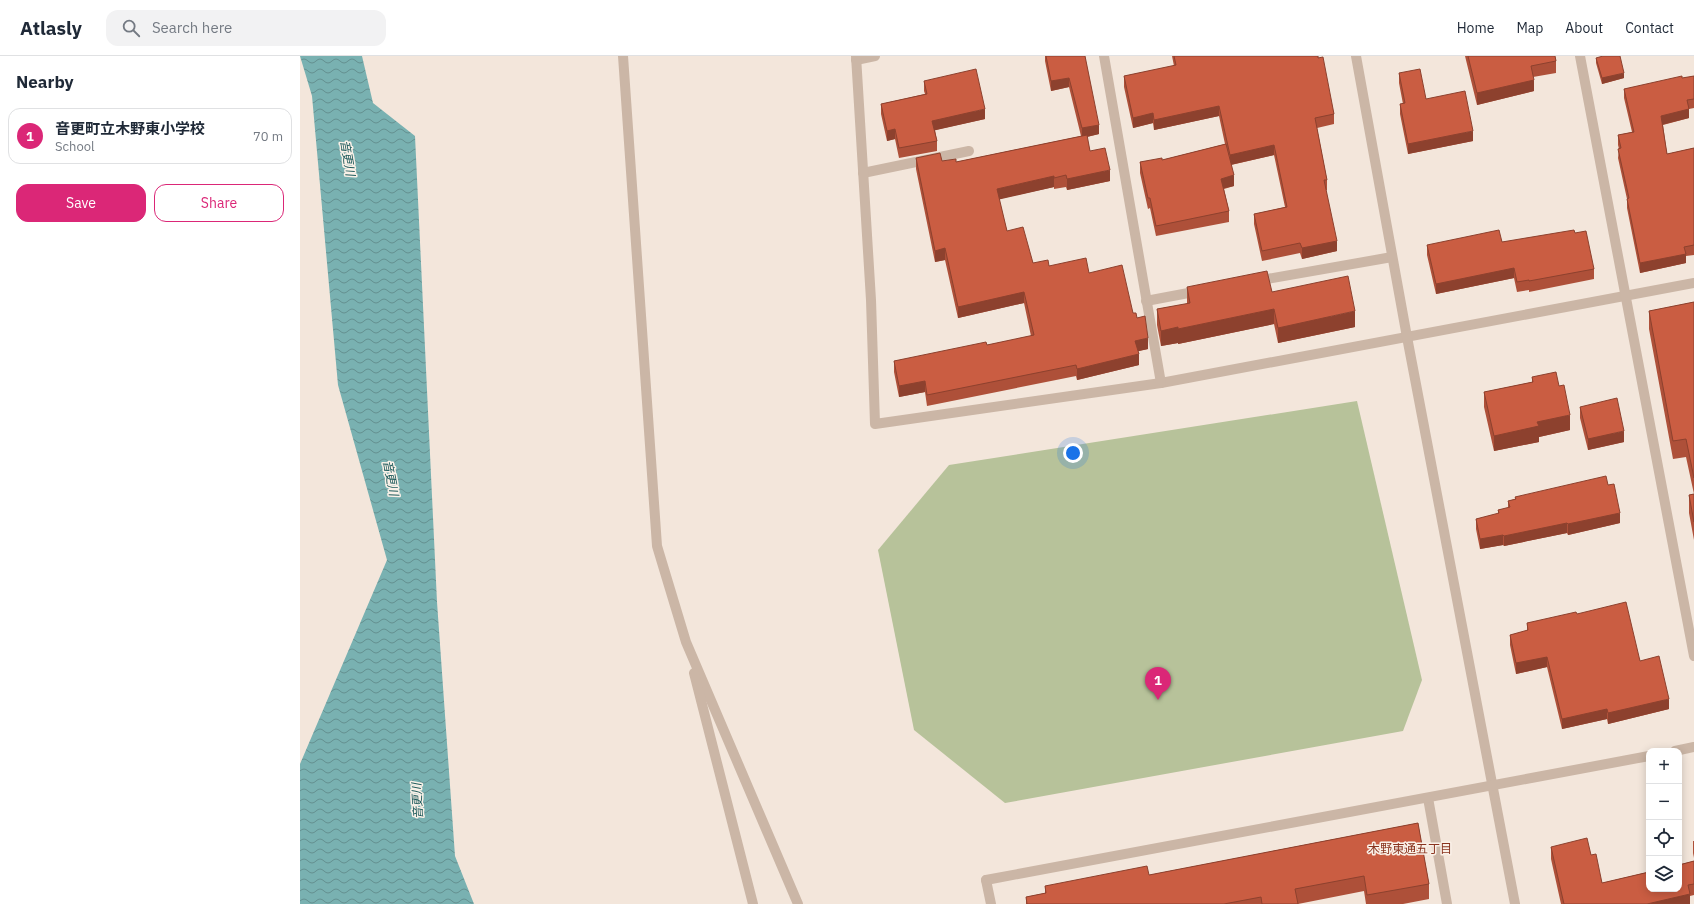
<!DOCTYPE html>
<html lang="en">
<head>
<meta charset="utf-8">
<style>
  :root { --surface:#fff; --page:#f2f2f3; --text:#1f2937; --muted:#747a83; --line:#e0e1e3; --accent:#db2777 }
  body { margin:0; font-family:"IBM Plex Sans","Noto Sans JP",sans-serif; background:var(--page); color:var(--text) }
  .controls { position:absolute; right:12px; bottom:12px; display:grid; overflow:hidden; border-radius:8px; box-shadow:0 2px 10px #0003 }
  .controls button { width:36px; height:36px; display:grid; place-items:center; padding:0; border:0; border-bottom:1px solid var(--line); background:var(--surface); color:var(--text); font:20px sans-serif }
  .you { position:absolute; left:773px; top:397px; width:14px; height:14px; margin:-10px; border:3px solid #fff; border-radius:50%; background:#1a73e8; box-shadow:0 0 0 6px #1a73e833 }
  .badge { display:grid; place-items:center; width:26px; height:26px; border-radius:50%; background:var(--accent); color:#fff; font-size:13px; font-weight:700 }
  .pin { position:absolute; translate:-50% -33px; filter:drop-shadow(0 1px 2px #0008) }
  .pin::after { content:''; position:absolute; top:21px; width:14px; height:12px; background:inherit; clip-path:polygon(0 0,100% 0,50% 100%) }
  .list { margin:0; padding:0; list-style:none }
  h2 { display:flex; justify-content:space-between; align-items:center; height:52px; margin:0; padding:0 16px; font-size:17px }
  h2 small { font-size:13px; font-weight:400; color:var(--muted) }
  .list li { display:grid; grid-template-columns:26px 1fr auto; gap:12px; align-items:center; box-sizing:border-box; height:56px; margin:0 8px 8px; padding:0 8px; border:1px solid var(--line); border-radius:12px }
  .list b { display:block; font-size:15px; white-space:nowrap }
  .list p { margin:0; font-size:13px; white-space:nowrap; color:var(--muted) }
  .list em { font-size:13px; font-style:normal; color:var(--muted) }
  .actions { display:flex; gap:8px; padding:12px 16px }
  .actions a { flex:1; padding:9px 0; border:1px solid var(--accent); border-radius:12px; text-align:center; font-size:14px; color:var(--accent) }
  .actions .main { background:var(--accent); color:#fff }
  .icon { flex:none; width:22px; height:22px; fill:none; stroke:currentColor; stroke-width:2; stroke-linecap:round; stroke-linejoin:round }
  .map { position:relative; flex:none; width:1394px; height:848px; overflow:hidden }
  header { display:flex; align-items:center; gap:24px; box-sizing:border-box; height:56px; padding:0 20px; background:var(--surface); border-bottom:1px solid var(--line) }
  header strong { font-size:19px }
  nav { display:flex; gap:22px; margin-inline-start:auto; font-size:14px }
  .search { width:280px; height:36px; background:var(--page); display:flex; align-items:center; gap:10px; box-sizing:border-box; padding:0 14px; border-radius:12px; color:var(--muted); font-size:15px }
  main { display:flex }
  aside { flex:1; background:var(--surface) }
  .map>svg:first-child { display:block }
  .pitch { fill:#b7c29a }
  .water { fill:url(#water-waves) }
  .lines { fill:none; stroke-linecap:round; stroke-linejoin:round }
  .lane { stroke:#cbb6a6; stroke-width:10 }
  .street { stroke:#cbb6a6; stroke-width:10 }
  .wall { fill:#ae5039 }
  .shaded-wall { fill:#8d412e }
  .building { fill:#ca5d42; stroke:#8d412e }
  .labels { text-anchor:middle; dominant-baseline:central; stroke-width:3; stroke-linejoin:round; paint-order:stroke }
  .water-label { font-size:12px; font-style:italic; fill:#1c595a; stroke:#faf1e8 }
  .neighbourhood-label { font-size:12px; fill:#89331e; stroke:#faf1e8 }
</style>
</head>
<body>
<header>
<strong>Atlasly</strong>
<div class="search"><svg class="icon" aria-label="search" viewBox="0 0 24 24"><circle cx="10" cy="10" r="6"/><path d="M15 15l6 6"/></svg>Search here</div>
<nav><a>Home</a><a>Map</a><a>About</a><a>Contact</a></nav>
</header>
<main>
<aside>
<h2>Nearby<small></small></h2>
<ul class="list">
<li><span class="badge">1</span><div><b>音更町立木野東小学校</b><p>School</p></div><em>70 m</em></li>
</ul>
<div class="actions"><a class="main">Save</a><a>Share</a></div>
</aside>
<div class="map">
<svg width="1394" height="848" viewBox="0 0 1394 848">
  <defs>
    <pattern id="water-waves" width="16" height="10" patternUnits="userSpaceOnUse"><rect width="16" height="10" fill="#79b1b1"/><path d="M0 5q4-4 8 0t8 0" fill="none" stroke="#649090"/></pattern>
  </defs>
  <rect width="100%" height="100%" fill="#f3e6db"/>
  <!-- pitch -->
  <path class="pitch" d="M 1057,345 L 1122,624 L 1103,675 L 705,747 L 614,674 L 578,494 L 649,409 Z"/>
  <!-- water -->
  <path class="water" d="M 0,0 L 62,0 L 73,47 L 115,80 L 137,546 L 155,800 L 174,848 L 0,848 L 0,708 L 87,504 L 38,329 L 12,40 Z"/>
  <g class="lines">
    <!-- lane -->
    <g class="lane">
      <path d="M 323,0 L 357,490 L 386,586 L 498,848"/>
      <path d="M 556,4 L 575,0"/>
      <path d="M 563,117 L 669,95"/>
      <path d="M 956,225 L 1092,201"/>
      <path d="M 846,245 L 899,235"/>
      <path d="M 394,617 L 453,848"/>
      <path d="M 1128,742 L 1147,848"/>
      <path d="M 686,824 L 691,848"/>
    </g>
    <!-- street -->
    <g class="street">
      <path d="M 556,0 L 571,244 L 575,368 L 861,327 L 1394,227"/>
      <path d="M 804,0 L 861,327"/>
      <path d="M 1056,0 L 1107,281 L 1215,848"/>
      <path d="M 1280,0 L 1394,600"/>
      <path d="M 1375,695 L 1394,691"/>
      <path d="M 686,824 L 1349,700"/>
    </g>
  </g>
  <!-- wall -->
  <g class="wall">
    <path d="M 745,0 L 785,0 L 799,78 L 787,81 L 790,95 L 810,125 L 767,134 L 766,131 L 754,133 L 754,131 L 699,143 L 707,175 L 733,207 L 789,217 L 833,257 L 837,262 L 848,293 L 838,295 L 839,309 L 777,324 L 776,320 L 627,350 L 625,336 L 599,341 L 594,316 L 594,305 L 687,289 L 731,280 L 724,247 L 658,262 L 645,204 L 635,206 L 616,113 L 616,102 L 642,105 L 656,106 L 781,80 L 769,31 L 751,35 L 745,5 Z"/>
    <path d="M 872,0 L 1018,0 L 1034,58 L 1034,68 L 1017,72 L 1027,124 L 1027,134 L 1026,134 L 1037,195 L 1002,203 L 1000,197 L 962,205 L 954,168 L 954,158 L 985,151 L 974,99 L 931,109 L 934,130 L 924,133 L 929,155 L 929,166 L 856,180 L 850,152 L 848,153 L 840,117 L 840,106 L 862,104 L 925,88 L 919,60 L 854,74 L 853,67 L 833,72 L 824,31 L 824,20 L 874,10 Z"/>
    <path d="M 1165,0 L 1255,0 L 1256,5 L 1256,17 L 1233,21 L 1234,35 L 1177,49 Z"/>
    <path d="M 1296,2 L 1324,22 L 1302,28 L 1296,7 Z"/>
    <path d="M 1099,17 L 1126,43 L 1173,85 L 1108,98 L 1100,58 L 1100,48 L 1103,48 L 1099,27 Z"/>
    <path d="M 1394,20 L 1394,52 L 1389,53 L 1389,62 L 1363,69 L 1367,98 L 1394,92 L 1394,199 L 1386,200 L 1386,207 L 1340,217 L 1327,152 L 1327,143 L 1318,102 L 1319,93 L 1318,89 L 1318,79 L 1332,76 L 1324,42 L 1324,33 Z"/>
    <path d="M 624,25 L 685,63 L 635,74 L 637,85 L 637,95 L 599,102 L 595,83 L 587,85 L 581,58 L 581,48 L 625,38 L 624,35 Z"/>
    <path d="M 1275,177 L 1294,213 L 1294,223 L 1229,236 L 1229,234 L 1217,236 L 1214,222 L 1136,238 L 1127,199 L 1127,189 L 1202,186 Z"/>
    <path d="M 887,231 L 972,236 L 1055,271 L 978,287 L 974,268 L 878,288 L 878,287 L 861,290 L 857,269 L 857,253 L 887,248 Z"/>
    <path d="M 1394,246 L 1394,484 L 1389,457 L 1389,439 L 1394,438 L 1386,401 L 1373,403 L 1349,273 L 1349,255 Z"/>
    <path d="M 1232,321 L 1259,330 L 1270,374 L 1239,381 L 1239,386 L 1194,395 L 1184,351 L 1184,336 L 1232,326 Z"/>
    <path d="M 1280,351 L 1324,386 L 1288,394 L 1280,362 Z"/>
    <path d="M 1308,429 L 1320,467 L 1268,479 L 1267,477 L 1204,490 L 1203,489 L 1180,493 L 1176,473 L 1176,463 L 1198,458 L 1198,454 L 1208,452 L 1208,445 L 1215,443 L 1215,441 Z"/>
    <path d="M 1277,558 L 1340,605 L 1369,653 L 1308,668 L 1307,663 L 1262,673 L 1247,611 L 1216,618 L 1210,589 L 1210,579 L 1227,575 L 1227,567 Z"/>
    <path d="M 1118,767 L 1129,828 L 1129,843 L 1103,848 L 1066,848 L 1064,835 L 998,848 L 726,848 L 726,841 L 745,837 L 745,830 L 849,819 Z"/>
    <path d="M 1393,785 L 1394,785 L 1394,802 L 1393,797 Z"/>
    <path d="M 1251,791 L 1291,799 L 1302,827 L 1394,805 L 1394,839 L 1390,840 L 1390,848 L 1261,848 L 1251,803 Z"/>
  </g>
  <!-- shaded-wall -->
  <g class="shaded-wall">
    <path d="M 1324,17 L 1324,22 L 1302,28 L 1302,22 Z"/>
    <path d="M 769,22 L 769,31 L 751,35 L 751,25 Z"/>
    <path d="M 1234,24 L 1234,35 L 1177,49 L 1177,37 Z"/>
    <path d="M 919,50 L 919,60 L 854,74 L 854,64 Z"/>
    <path d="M 685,53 L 685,63 L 632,75 L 632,65 Z"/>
    <path d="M 1389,53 L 1389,62 L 1361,69 L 1361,60 Z"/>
    <path d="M 853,57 L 853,67 L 833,72 L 833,62 Z"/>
    <path d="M 799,69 L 799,78 L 782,82 L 782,72 Z"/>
    <path d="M 595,73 L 595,83 L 587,85 L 587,75 Z"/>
    <path d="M 1173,75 L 1173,85 L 1108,98 L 1108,88 Z"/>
    <path d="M 974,89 L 974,99 L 930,109 L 930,99 Z"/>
    <path d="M 810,114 L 810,125 L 767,134 L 767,123 Z"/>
    <path d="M 934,119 L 934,130 L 921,133 L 921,123 Z"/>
    <path d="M 754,120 L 754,131 L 697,144 L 697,133 Z"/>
    <path d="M 1037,185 L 1037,195 L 1002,203 L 1002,192 Z"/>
    <path d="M 645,192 L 645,204 L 635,206 L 635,195 Z"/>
    <path d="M 1386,198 L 1386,207 L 1340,217 L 1340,207 Z"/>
    <path d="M 1214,212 L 1214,222 L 1136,238 L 1136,228 Z"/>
    <path d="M 724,236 L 724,247 L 658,262 L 658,251 Z"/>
    <path d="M 974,253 L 974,268 L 878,288 L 878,273 Z"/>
    <path d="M 1055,255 L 1055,271 L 978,287 L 978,272 Z"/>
    <path d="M 878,271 L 878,287 L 861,290 L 861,275 Z"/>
    <path d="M 848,282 L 848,293 L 835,296 L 835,285 Z"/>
    <path d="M 839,298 L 839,309 L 777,324 L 777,313 Z"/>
    <path d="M 625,325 L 625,336 L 599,341 L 599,330 Z"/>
    <path d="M 1270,359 L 1270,374 L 1239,381 L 1239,386 L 1194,395 L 1194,380 L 1237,366 Z"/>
    <path d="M 1324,375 L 1324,386 L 1288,394 L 1288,383 Z"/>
    <path d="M 1320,457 L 1320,467 L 1268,479 L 1268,468 Z"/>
    <path d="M 1267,467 L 1267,477 L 1204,490 L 1204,480 Z"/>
    <path d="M 1203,479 L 1203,489 L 1180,493 L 1180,483 Z"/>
    <path d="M 1247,601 L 1247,611 L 1216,618 L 1216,607 Z"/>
    <path d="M 1369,643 L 1369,653 L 1308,668 L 1308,657 Z"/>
    <path d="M 1307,653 L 1307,663 L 1262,673 L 1262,663 Z"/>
    <path d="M 1390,838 L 1390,848 L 1347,848 Z"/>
  </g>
  <!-- building -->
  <g class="building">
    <path d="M 746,0 L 785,0 L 799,69 L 782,72 L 769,22 L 751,25 Z"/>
    <path d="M 874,0 L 1018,0 L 1018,2 L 1023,1 L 1034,58 L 1015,62 L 1027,124 L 1024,124 L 1037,185 L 1002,192 L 1000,187 L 962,195 L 954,158 L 987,151 L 974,89 L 930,99 L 919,50 L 854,64 L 853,57 L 833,62 L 824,20 L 876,9 Z"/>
    <path d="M 1168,0 L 1255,0 L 1256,5 L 1231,10 L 1234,24 L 1177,37 Z"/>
    <path d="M 1303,0 L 1320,0 L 1324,17 L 1302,22 L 1296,2 Z"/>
    <path d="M 676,13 L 685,53 L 632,65 L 637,85 L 599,92 L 595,73 L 587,75 L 581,48 L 627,38 L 624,25 Z"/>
    <path d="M 1120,13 L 1126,43 L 1165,35 L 1173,75 L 1108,88 L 1100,48 L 1105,47 L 1099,17 Z"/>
    <path d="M 1382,20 L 1382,22 L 1394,20 L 1394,43 L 1387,44 L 1389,53 L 1361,60 L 1367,98 L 1394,92 L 1394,189 L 1384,191 L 1386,198 L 1340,207 L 1327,143 L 1329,142 L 1318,93 L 1321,92 L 1318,79 L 1334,76 L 1324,33 Z"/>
    <path d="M 787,79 L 790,95 L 805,92 L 810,114 L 767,123 L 766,119 L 754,122 L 754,120 L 697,133 L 707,175 L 723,171 L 733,207 L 748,204 L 749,210 L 786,202 L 789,217 L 822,209 L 833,257 L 836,257 L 837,262 L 845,260 L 848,282 L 835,285 L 839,298 L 777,313 L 776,309 L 627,339 L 625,325 L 599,330 L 594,305 L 686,286 L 687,289 L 734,279 L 724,236 L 658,251 L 645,192 L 635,195 L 616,102 L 640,97 L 642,105 L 656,103 L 656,106 Z"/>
    <path d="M 926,88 L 934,119 L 921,123 L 929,155 L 856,170 L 850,142 L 848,142 L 840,106 L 862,102 L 862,104 Z"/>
    <path d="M 1199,174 L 1202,186 L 1274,174 L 1275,177 L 1286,175 L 1294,213 L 1229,225 L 1229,224 L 1217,226 L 1214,212 L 1136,228 L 1127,189 Z"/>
    <path d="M 967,215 L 972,236 L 1048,220 L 1055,255 L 978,272 L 974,253 L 878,273 L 878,271 L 861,275 L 857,253 L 890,247 L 887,231 Z"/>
    <path d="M 1394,246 L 1394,422 L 1386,383 L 1373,385 L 1349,255 Z"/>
    <path d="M 1256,316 L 1259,330 L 1264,329 L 1270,359 L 1237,366 L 1239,370 L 1194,380 L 1184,336 L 1233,326 L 1232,321 Z"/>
    <path d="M 1317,342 L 1324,375 L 1288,383 L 1280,351 Z"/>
    <path d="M 1306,420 L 1308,429 L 1314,428 L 1320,457 L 1268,468 L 1267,467 L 1204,480 L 1203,479 L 1180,483 L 1176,463 L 1199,457 L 1198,454 L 1210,451 L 1208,445 L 1216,443 L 1215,441 Z"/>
    <path d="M 1394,438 L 1394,466 L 1389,439 Z"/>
    <path d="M 1326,546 L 1340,605 L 1359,600 L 1369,643 L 1308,657 L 1307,653 L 1262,663 L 1247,601 L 1216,607 L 1210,579 L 1228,574 L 1227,567 L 1276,556 L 1277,558 Z"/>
    <path d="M 1118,767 L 1129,828 L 1067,839 L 1064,820 L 995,833 L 998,848 L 962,848 L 961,841 L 924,848 L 727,848 L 726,841 L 746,837 L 745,830 L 847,810 L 849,819 Z"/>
    <path d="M 1287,782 L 1291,799 L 1296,798 L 1302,827 L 1349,816 L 1349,833 L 1379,833 L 1379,809 L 1394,805 L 1394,828 L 1388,829 L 1390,838 L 1347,848 L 1264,848 L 1251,791 Z"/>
  </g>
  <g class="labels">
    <!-- water labels -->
    <g class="water-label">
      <text transform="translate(48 102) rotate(80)">音更川</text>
      <text transform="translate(91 422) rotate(79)">音更川</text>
      <text transform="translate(117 745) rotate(-93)">音更川</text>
    </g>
    <!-- neighbourhood labels -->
    <g class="neighbourhood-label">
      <text x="1110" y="792">木野東通五丁目</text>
    </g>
  </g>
</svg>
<div class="controls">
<button>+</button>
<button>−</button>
<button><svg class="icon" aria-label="locate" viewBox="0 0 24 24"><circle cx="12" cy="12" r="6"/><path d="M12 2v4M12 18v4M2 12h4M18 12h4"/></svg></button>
<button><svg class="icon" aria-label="layers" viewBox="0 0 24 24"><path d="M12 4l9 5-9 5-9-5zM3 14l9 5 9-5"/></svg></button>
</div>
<div class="you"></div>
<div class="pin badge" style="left:858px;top:644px">1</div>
</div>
</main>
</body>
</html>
